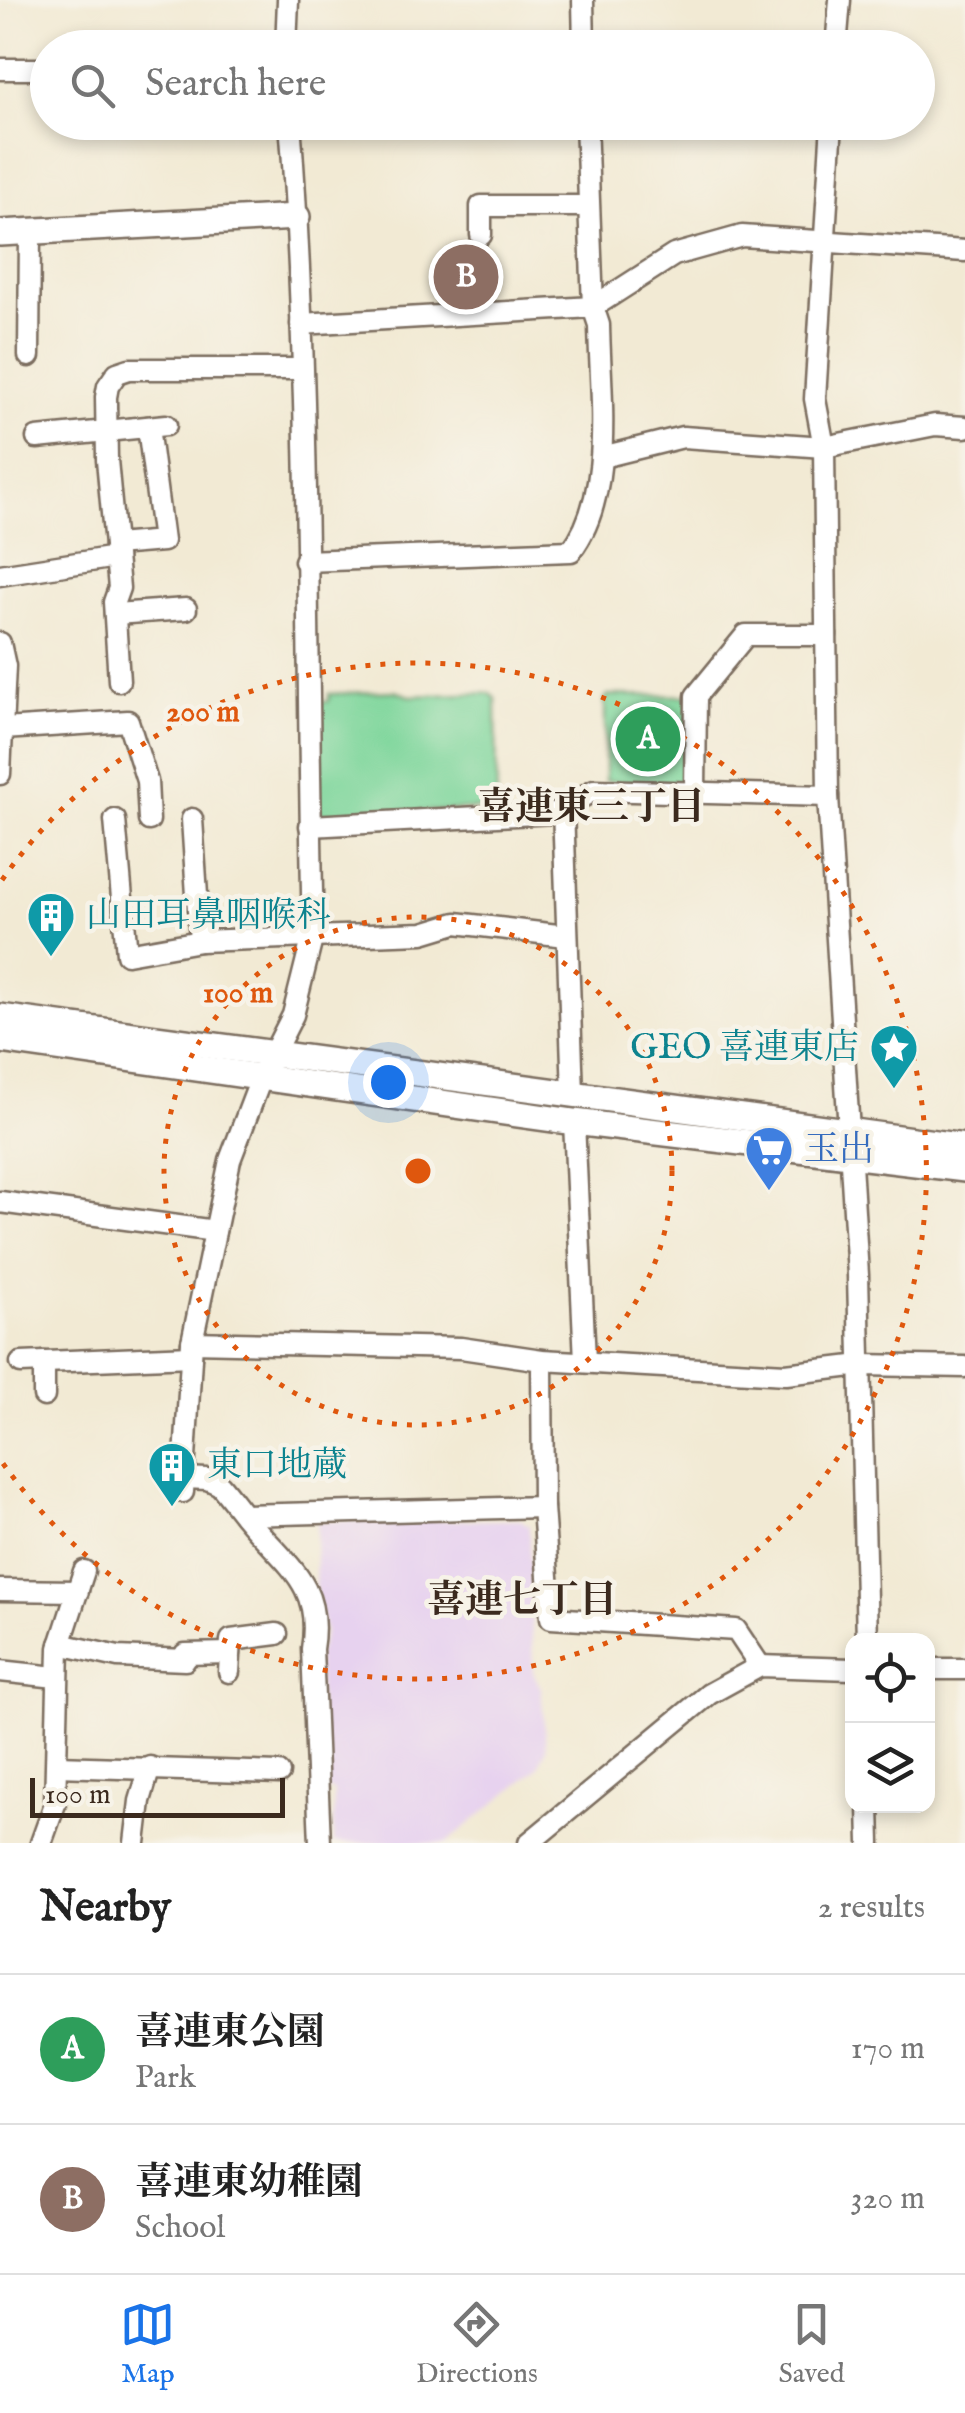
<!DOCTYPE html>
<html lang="en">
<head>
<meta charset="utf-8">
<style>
  :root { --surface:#fff; --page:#f6f6f6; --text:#222; --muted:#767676; --line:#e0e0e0; --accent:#1a73e8 }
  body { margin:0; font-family:"IM FELL English","Noto Serif JP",serif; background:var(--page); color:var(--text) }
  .controls { position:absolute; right:30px; bottom:30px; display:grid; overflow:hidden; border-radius:20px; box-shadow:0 5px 15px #0003 }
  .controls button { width:90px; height:90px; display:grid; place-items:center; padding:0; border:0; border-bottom:2px solid var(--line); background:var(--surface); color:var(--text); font:50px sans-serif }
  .scale { position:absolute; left:30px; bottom:25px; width:255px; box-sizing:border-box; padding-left:10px; border:5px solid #3b2a1e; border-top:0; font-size:28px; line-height:35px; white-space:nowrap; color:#3b2a1e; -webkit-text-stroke:8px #f7f3e8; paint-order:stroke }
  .you { position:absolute; left:388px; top:1082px; width:35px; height:35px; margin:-25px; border:8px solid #fff; border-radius:50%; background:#1a73e8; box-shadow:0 0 0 15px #1a73e833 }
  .badge { display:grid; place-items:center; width:65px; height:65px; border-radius:50%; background:var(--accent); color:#fff; font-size:32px; font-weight:700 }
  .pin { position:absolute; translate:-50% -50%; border:5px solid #fff; box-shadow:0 2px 10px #0006 }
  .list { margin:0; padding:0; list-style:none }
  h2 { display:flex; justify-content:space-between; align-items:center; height:130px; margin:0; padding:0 40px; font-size:42px }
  h2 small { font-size:32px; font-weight:400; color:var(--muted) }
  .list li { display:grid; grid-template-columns:65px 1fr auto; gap:30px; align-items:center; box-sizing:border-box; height:150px; padding:0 40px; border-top:2px solid var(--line) }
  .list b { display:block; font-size:38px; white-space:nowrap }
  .list p { margin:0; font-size:32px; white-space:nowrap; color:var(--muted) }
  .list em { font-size:32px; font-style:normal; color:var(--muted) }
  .icon { flex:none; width:55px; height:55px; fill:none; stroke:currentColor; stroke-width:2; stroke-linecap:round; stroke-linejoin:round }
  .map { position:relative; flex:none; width:965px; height:1843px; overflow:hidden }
  .search { position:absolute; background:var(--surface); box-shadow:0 5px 15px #0003; left:30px; right:30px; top:30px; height:110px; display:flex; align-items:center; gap:25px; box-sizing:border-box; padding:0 35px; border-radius:55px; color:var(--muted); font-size:38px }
  .sheet { height:430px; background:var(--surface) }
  nav { display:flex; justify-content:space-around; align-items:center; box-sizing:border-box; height:140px; border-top:2px solid var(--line); background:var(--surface); font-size:28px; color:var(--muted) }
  nav a { display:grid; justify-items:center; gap:5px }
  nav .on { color:var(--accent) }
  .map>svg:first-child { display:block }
  .built { fill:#e7d2ef }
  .green { fill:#7ed69b; stroke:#5c805c; stroke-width:2.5 }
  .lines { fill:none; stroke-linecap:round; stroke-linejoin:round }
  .minor-casing { stroke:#7b6d5e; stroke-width:25 }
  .tertiary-casing { stroke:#7b6d5e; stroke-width:30 }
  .minor { stroke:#fff; stroke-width:20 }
  .tertiary { stroke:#fff; stroke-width:25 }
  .ring { fill:none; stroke:#df570d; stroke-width:5; stroke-dasharray:5 10 }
  .labels { text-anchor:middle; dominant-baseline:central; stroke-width:9; stroke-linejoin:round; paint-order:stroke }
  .culture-label { font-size:35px; fill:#0d838f; stroke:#f7f3e8; text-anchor:start }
  .shop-label { font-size:35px; fill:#366cbe; stroke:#f7f3e8; text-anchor:start }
  .neighbourhood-label { font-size:38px; font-weight:bold; fill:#3b2a1e; stroke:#f7f3e8 }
  .centre { fill:#df570d; stroke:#f7f3e8; stroke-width:5 }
  .ring-label { font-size:30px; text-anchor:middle; font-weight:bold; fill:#df570d; stroke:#f7f3e8; stroke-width:9; stroke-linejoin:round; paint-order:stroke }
</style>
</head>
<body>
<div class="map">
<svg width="965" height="1843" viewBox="0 0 965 1843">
  <rect width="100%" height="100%" fill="#f7f3e8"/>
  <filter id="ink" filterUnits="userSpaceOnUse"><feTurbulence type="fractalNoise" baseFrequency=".01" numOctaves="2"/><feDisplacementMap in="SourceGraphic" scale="20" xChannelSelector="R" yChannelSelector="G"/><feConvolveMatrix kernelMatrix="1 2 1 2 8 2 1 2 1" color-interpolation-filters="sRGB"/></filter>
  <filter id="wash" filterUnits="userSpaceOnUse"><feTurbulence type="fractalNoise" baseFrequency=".0048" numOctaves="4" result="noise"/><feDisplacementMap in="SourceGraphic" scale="40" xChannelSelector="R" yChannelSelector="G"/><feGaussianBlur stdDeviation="2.25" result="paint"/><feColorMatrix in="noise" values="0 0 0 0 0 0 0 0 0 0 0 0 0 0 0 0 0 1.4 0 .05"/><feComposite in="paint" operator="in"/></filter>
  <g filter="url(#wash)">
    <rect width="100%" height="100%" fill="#f2ead4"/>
    <!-- built -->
    <path class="built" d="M 521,1520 L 529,1526 L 533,1673 L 541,1688 L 546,1749 L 537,1769 L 446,1843 L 333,1843 L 334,1791 L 324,1788 L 317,1657 L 325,1632 L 315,1587 L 317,1521 Z"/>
    <!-- green -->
    <g class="green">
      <path d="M 395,691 L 410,696 L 490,693 L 496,699 L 497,808 L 323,816 L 317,809 L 315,703 L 329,701 L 329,694 Z"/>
      <path d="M 608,695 L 691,696 L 686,784 L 605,781 L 605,699 Z"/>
    </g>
  </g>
  <g filter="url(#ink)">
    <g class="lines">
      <!-- minor casing -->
      <g class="minor-casing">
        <g id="minor">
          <path d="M 583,0 L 584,48"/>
          <path d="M 286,48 L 288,0"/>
          <path d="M 836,48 L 840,0"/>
          <path d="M 0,69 L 48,69"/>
          <path d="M 832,122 L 815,399 L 824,447 L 828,796 L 858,1275 L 867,1640"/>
          <path d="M 481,235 L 481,206 L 588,206"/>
          <path d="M 301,324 L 593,307 L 674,255 L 742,236 L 965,251"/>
          <path d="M 29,356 L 30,232"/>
          <path d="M 37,438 L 166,425"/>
          <path d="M 602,457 L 683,437 L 824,447 L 935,425 L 965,427"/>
          <path d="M 115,545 L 163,541 L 148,427"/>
          <path d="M 305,561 L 571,551 C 615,494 600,394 599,325 L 593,307 L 586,122"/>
          <path d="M 0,575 L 116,557"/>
          <path d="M 115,614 L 186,609"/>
          <path d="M 0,643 L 5,666 L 0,774"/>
          <path d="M 119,681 L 114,602 L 119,588 L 107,460 L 106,397 L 108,386 L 117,373 L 129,369 L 302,369"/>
          <path d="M 3,729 L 128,721 L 147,781 L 149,820"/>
          <path d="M 695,793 L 696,696 L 746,635 L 826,635"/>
          <path d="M 563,809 L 573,1094"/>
          <path d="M 192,819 L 200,941"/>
          <path d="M 115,820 L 127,954 L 200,941 L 423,933 L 456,923 L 566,936"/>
          <path d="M 310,826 L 555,813 L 594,790 L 828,796"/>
          <path d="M 574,1122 L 585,1361"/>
          <path d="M 0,1202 L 215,1231"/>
          <path d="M 192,1342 L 461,1348 L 542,1360 L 786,1374 L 861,1365 L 965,1367"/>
          <path d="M 542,1360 L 543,1507 L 551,1618 L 736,1630 L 760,1666"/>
          <path d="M 44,1362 L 44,1396"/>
          <path d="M 21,1363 L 191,1356"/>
          <path d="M 184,1478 L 207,1479 L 220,1485 C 232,1499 242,1514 255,1528 C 292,1569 322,1589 312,1649 L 320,1843"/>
          <path d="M 183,1492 L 192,1342 L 230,1160 L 262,1076 L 293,1015 L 313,935 C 306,664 311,392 290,122"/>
          <path d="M 244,1515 L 543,1507"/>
          <path d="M 0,1590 L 78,1591"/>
          <path d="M 60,1644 L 118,1657 L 185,1660"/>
          <path d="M 185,1654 L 230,1653"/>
          <path d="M 928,1669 L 965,1669"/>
          <path d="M 0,1671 L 56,1677"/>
          <path d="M 229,1672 L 231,1640 L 277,1634"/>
          <path d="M 57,1766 L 279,1773"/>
          <path d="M 869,1806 L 870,1843"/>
          <path d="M 41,1843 L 55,1804 L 59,1648 L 84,1571"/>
          <path d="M 135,1843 L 140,1801 L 150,1767"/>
          <path d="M 529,1843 L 709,1694 L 760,1666 L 852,1669"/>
        </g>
      </g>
      <!-- tertiary casing -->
      <g class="tertiary-casing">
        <g id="tertiary">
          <path d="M 0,233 L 297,217"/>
          <path d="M 0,1017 L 965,1147"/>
          <path d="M 0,1040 L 574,1122 L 965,1169"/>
        </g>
      </g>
      <!-- minor -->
      <use href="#minor" class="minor"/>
      <!-- tertiary -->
      <use href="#tertiary" class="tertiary"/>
    </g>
  </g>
  <!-- distance rings -->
  <g class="ring">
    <circle cx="418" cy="1171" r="254"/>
    <path d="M2 880A508 508 0 1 1 2 1462"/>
  </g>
  <!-- icons -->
  <defs>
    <g id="building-pin" transform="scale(2.5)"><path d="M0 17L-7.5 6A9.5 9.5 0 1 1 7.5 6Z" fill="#0f9aa8" stroke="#f7f3e8"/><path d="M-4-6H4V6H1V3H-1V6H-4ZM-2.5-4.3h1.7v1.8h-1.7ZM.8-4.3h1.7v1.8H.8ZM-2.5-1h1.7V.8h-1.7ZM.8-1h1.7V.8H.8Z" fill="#fff"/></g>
    <g id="sight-pin" transform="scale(2.5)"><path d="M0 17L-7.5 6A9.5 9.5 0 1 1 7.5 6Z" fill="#0f9aa8" stroke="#f7f3e8"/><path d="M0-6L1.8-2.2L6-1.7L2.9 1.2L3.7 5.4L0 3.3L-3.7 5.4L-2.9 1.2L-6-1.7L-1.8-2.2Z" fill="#fff"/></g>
    <g id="supermarket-pin" transform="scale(2.5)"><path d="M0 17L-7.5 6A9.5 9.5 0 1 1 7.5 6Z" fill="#3f7fe0" stroke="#f7f3e8"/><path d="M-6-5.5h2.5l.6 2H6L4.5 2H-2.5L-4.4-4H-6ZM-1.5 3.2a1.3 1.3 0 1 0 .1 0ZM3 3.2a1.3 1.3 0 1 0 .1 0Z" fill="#fff"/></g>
  </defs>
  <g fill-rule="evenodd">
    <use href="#building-pin" x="51" y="916"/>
    <use href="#sight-pin" x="894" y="1048"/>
    <use href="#supermarket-pin" x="769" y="1150"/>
    <use href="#building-pin" x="172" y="1466"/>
  </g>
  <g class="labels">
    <!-- culture labels -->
    <g class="culture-label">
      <text x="86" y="916">山田耳鼻咽喉科</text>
      <text x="859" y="1048" text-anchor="end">GEO 喜連東店</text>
      <text x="207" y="1466">東口地蔵</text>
    </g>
    <!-- shop labels -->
    <g class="shop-label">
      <text x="804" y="1150">玉出</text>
    </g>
    <!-- neighbourhood labels -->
    <g class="neighbourhood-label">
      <text x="591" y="809">喜連東三丁目</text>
      <text x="522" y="1602">喜連七丁目</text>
    </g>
  </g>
  <circle cx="418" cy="1171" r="15" class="centre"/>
  <g class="ring-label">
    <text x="203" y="721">200 m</text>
    <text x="238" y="1002">100 m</text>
  </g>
</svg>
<div class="controls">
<button><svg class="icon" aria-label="locate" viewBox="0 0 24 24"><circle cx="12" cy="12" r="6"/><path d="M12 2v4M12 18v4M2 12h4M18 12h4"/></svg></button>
<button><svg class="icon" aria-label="layers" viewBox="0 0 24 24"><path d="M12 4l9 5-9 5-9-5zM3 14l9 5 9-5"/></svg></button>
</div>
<div class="scale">100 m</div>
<div class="you"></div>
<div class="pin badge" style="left:648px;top:739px;background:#2e9e5b">A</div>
<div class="pin badge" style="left:466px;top:277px;background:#8d6e63">B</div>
<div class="search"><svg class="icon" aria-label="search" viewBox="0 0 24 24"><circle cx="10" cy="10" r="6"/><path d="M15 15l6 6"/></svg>Search here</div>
</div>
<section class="sheet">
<h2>Nearby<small>2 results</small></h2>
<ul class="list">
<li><span class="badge" style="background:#2e9e5b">A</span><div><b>喜連東公園</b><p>Park</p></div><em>170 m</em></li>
<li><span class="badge" style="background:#8d6e63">B</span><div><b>喜連東幼稚園</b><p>School</p></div><em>320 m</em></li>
</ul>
</section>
<nav>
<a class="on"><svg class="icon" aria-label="map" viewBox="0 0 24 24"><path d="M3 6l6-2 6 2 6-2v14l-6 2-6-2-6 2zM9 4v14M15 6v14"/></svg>Map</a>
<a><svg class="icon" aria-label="directions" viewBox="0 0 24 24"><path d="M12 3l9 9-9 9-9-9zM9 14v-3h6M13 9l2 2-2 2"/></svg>Directions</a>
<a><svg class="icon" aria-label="saved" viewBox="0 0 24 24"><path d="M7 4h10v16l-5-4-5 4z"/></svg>Saved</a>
</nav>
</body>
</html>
